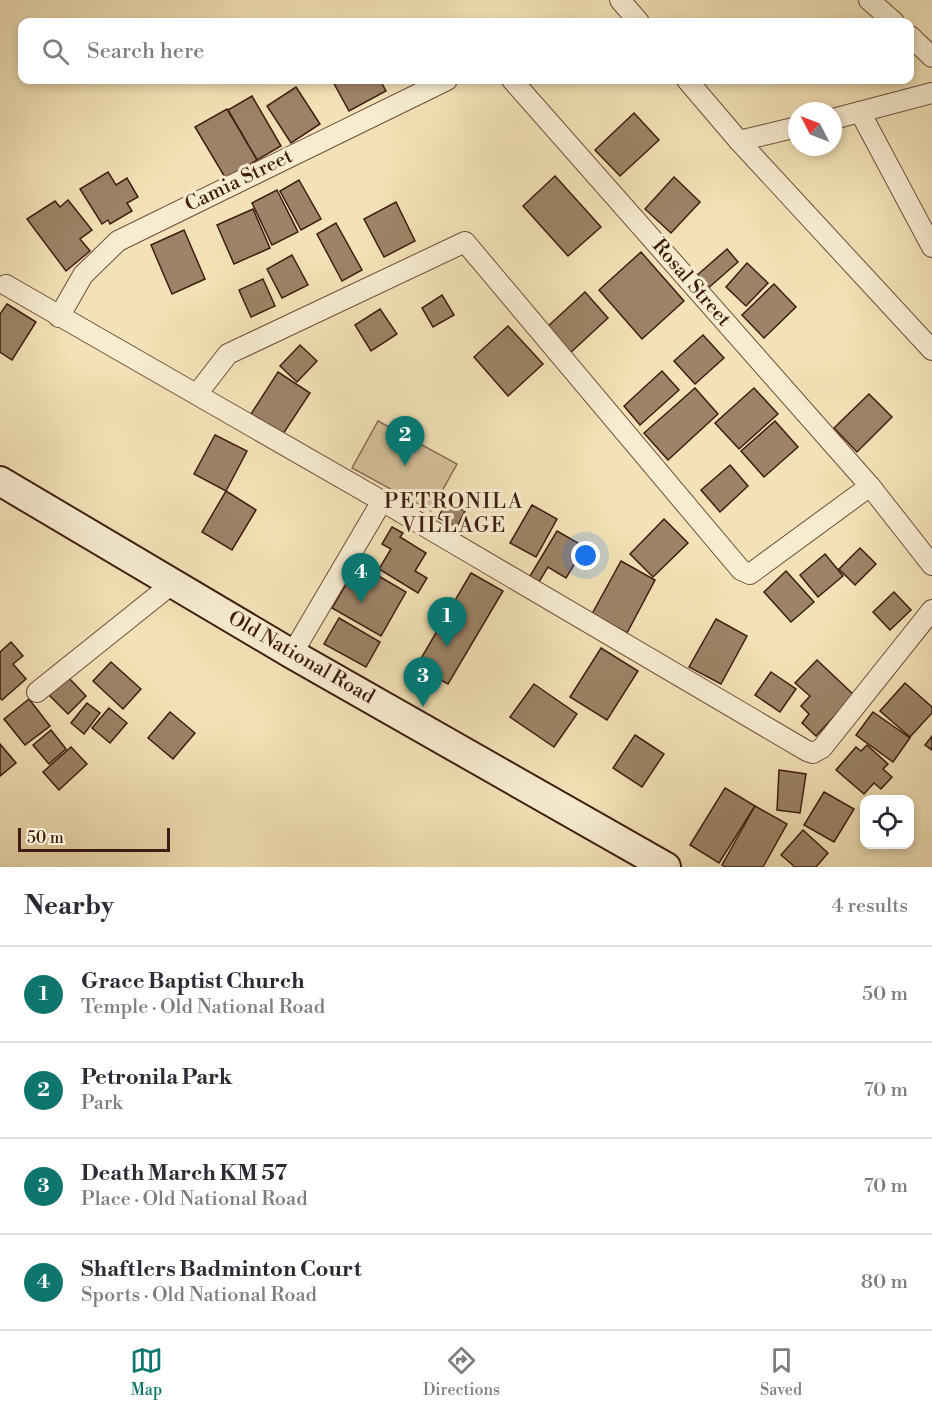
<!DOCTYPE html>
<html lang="en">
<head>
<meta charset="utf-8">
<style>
  :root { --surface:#fff; --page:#f7f7f7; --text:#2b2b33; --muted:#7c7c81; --line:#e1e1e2; --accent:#0f766e }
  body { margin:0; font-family:"Libre Bodoni",serif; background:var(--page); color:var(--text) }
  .controls { position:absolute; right:18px; bottom:18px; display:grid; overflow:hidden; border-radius:12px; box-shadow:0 3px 9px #0003 }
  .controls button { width:54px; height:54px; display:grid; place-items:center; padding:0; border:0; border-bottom:2px solid var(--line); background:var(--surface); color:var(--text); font:30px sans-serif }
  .compass { position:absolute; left:788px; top:102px; width:54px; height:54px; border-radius:50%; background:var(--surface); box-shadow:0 3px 9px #0003; rotate:312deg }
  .scale { position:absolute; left:18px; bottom:15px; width:152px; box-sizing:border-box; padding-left:6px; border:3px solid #401d10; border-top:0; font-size:16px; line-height:21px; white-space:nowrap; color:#401d10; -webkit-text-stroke:4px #f7ecd0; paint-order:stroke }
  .you { position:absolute; left:586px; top:556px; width:21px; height:21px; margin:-15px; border:4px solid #fff; border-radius:50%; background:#1a73e8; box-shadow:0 0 0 9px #1a73e833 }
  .badge { display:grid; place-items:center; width:39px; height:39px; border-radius:50%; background:var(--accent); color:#fff; font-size:20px; font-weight:700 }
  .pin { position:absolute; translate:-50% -50px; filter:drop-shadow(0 2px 3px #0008) }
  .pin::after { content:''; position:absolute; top:32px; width:21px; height:18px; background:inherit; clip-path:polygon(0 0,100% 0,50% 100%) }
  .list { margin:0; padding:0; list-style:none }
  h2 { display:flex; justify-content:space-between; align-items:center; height:78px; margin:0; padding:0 24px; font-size:26px }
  h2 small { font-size:20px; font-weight:400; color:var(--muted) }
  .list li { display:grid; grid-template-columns:39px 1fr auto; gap:18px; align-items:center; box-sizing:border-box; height:96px; padding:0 24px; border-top:2px solid var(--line) }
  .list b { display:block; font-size:22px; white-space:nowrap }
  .list p { margin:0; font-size:20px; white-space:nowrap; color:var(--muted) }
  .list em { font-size:20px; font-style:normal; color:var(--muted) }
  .icon { flex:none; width:33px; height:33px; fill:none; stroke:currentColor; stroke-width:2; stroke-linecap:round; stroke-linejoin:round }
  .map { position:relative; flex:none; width:932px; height:867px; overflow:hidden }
  .search { position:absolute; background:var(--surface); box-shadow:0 3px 9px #0003; left:18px; right:18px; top:18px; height:66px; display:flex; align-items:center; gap:15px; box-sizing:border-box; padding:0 21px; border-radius:12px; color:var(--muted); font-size:22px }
  .sheet { height:462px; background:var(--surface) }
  nav { display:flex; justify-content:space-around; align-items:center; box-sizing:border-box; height:84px; border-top:2px solid var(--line); background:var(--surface); font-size:16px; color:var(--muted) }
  nav a { display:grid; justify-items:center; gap:3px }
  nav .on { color:var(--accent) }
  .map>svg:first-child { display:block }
  .green { fill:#d5c19b; stroke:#8a6f56; stroke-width:1.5 }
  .building { fill:#9d8367; stroke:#401d10; stroke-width:1.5 }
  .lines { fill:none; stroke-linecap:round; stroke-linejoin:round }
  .street-casing { stroke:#6d4e3a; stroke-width:22 }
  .secondary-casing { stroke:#401d10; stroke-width:32 }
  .street { stroke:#f7ecd0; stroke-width:20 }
  .secondary { stroke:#f7ecd0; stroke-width:28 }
  .labels { text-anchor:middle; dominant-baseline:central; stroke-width:6; stroke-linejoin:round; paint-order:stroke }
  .street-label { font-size:20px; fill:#401d10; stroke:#f7ecd0 }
  .neighbourhood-label { font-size:21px; letter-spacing:1.5px; fill:#401d10; stroke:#f7ecd0 }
</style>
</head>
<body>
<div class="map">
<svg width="932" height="867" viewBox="0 0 932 867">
  <rect width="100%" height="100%" fill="#f3e2b7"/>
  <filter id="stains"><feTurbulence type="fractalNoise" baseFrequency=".00333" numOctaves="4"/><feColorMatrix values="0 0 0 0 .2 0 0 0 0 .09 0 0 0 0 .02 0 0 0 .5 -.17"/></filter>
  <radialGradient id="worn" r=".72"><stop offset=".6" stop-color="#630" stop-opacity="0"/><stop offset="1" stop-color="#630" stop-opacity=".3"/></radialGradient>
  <!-- green -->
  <path class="green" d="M 378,421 L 457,464 L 431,511 L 352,468 Z"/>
  <!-- building -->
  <g class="building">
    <path d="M 332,80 L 380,80 L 386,91 L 349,111 Z"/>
    <path d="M 296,87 L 320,124 L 291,143 L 267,106 Z"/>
    <path d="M 252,96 L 281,146 L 257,160 L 228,110 Z"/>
    <path d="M 227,109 L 257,160 L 226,179 L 195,127 Z"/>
    <path d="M 634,113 L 659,140 L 620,176 L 595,150 Z"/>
    <path d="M 108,172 L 116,185 L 127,178 L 138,197 L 127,203 L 132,211 L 110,224 L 108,220 L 102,224 L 80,189 Z"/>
    <path d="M 555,176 L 601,227 L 568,256 L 523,206 Z"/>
    <path d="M 674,177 L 700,202 L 671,233 L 645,209 Z"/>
    <path d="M 299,180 L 321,219 L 301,230 L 280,191 Z"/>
    <path d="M 277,190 L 298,232 L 272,245 L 252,203 Z"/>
    <path d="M 68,200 L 92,230 L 80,239 L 90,251 L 66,271 L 27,219 L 55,201 L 60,207 Z"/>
    <path d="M 396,202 L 415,241 L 384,257 L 364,219 Z"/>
    <path d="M 253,209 L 270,248 L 234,264 L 217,225 Z"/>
    <path d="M 336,223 L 362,270 L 342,281 L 317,234 Z"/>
    <path d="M 184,230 L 205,279 L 172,294 L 151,245 Z"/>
    <path d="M 727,249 L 738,262 L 706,290 L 695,277 Z"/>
    <path d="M 641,252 L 684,301 L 642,339 L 599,290 Z"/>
    <path d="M 292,255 L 308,285 L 282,298 L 267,269 Z"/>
    <path d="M 747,263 L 768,283 L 746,306 L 726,287 Z"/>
    <path d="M 263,279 L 275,306 L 251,317 L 239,290 Z"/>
    <path d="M 774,284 L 796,307 L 764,338 L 742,315 Z"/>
    <path d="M 585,292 L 608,318 L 569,354 L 546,328 Z"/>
    <path d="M 442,295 L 454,315 L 433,327 L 422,308 Z"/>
    <path d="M 7,304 L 36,322 L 12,360 L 0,352 L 0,314 Z"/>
    <path d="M 380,309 L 397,334 L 371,351 L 355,325 Z"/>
    <path d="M 508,326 L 543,364 L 508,396 L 474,357 Z"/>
    <path d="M 703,335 L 724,358 L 695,384 L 674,361 Z"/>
    <path d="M 300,345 L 317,361 L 297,382 L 280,366 Z"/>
    <path d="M 662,371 L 679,390 L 640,425 L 624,406 Z"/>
    <path d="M 278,372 L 310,393 L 283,434 L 251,414 Z"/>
    <path d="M 695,388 L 718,414 L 668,460 L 644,433 Z"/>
    <path d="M 754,388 L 778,414 L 739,449 L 715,423 Z"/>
    <path d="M 869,394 L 892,417 L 857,452 L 834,428 Z"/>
    <path d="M 775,421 L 798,447 L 764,477 L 741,451 Z"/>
    <path d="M 215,435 L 247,451 L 226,491 L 194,474 Z"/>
    <path d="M 730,465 L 748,486 L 720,512 L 701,490 Z"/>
    <path d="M 226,491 L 256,510 L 232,550 L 202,532 Z"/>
    <path d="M 447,501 L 465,511 L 457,527 L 438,518 Z"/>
    <path d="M 532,505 L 557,519 L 536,557 L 510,543 Z"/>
    <path d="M 664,519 L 688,543 L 653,577 L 630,554 Z"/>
    <path d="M 392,527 L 403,533 L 400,537 L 426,553 L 415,571 L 427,578 L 418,593 L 379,569 L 391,549 L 382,544 Z"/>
    <path d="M 557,531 L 578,543 L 575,548 L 582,552 L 566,578 L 548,567 L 539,582 L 530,576 Z"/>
    <path d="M 860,548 L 876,564 L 855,585 L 839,569 Z"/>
    <path d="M 825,554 L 843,576 L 818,597 L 800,575 Z"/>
    <path d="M 621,561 L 655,580 L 627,633 L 592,614 Z"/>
    <path d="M 358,564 L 406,592 L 381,636 L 332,608 Z"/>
    <path d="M 786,571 L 814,602 L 791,622 L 764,592 Z"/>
    <path d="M 471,573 L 503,591 L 448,684 L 416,667 Z"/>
    <path d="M 894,592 L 911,610 L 890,630 L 873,612 Z"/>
    <path d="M 339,618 L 380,642 L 366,667 L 324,644 Z"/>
    <path d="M 716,619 L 747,636 L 721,684 L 689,667 Z"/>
    <path d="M 11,642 L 23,656 L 13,664 L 26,679 L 2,700 L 0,698 L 0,652 Z"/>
    <path d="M 601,648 L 638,671 L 607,720 L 570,697 Z"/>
    <path d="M 817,660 L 854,695 L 816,736 L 802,723 L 809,714 L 801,706 L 810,696 L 795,683 Z"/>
    <path d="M 111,662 L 141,689 L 123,709 L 93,681 Z"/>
    <path d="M 771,672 L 796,689 L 780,712 L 755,695 Z"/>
    <path d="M 68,677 L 86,696 L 68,714 L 49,695 Z"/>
    <path d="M 905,683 L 932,707 L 932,713 L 910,737 L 880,711 Z"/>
    <path d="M 534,684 L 577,714 L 554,747 L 510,717 Z"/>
    <path d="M 29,699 L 50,726 L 25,745 L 4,719 Z"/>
    <path d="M 87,703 L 100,713 L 84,734 L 71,723 Z"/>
    <path d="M 109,708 L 127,723 L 110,743 L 92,728 Z"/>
    <path d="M 170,712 L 195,733 L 173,759 L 148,738 Z"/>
    <path d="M 873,712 L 910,738 L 893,762 L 856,735 Z"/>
    <path d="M 51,730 L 66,749 L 49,764 L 33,745 Z"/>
    <path d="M 635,735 L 664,754 L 642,787 L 613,768 Z"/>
    <path d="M 932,736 L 932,750 L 925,745 Z"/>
    <path d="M 0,744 L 16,763 L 0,776 Z"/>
    <path d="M 867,745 L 888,764 L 883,769 L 892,777 L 881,789 L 874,783 L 864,794 L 836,770 L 856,747 L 861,751 Z"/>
    <path d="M 71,747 L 87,764 L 59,790 L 43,772 Z"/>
    <path d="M 779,770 L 806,774 L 800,813 L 777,810 Z"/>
    <path d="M 725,788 L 755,806 L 719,863 L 690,845 Z"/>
    <path d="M 824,792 L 854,809 L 834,842 L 804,825 Z"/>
    <path d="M 755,806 L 787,824 L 763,867 L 725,867 L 722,865 Z"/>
    <path d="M 803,830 L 828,853 L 816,867 L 795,867 L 781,855 Z"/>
  </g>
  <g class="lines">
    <!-- street casing -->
    <g class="street-casing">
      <g id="street">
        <path d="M 620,0 L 639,22"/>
        <path d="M 869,0 L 894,22"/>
        <path d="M 910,36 L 932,57"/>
        <path d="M 512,80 L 870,486 L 932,565"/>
        <path d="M 687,80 L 739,141 L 932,350"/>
        <path d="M 860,112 L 932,247"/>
        <path d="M 833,119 L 932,93"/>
        <path d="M 739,141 L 797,127"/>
        <path d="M 6,285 L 382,501 L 807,751 L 813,753 L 822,748 L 932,610"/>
        <path d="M 59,317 L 83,275 L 118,241 L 447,80"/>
        <path d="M 197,394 L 228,354 L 465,242 L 741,570 L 750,574 L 870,486"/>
        <path d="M 292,654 L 382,501"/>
        <path d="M 37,692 L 172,584"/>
      </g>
    </g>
    <!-- secondary casing -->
    <g class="secondary-casing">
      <path id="secondary" d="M 0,481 L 292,654 L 666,867"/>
    </g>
    <!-- street -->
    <use href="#street" class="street"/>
    <!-- secondary -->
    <use href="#secondary" class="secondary"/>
  </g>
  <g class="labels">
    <!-- street labels -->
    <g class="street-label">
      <text transform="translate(239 181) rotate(-26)">Camia Street</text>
      <text transform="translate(691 283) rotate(49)">Rosal Street</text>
      <text transform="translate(301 658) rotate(30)">Old National Road</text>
    </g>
    <!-- neighbourhood labels -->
    <g class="neighbourhood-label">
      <text x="454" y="502">PETRONILA<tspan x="454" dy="24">VILLAGE</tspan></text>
    </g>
  </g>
  <rect width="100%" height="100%" filter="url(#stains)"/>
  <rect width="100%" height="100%" fill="url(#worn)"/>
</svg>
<div class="controls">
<button><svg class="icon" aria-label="locate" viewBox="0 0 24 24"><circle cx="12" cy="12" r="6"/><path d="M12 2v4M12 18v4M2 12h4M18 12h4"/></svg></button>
</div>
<svg class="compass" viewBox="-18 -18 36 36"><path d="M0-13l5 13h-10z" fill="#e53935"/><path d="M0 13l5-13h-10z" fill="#7c7c81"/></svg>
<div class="scale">50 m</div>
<div class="you"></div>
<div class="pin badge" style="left:447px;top:647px">1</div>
<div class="pin badge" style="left:405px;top:466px">2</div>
<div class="pin badge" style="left:423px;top:707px">3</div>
<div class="pin badge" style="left:361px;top:603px">4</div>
<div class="search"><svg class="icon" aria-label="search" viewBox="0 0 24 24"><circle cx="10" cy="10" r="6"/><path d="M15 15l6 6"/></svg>Search here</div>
</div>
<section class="sheet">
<h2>Nearby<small>4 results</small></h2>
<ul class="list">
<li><span class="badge">1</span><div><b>Grace Baptist Church</b><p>Temple · Old National Road</p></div><em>50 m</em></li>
<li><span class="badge">2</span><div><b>Petronila Park</b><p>Park</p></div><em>70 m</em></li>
<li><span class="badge">3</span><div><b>Death March KM 57</b><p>Place · Old National Road</p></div><em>70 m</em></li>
<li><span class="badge">4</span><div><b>Shaftlers Badminton Court</b><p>Sports · Old National Road</p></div><em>80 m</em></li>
</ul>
</section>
<nav>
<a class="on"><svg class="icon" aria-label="map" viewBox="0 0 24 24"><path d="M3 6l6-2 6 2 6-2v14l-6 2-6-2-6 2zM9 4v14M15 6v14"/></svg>Map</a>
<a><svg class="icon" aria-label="directions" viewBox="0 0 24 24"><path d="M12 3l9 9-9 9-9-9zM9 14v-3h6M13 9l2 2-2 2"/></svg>Directions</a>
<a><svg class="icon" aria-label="saved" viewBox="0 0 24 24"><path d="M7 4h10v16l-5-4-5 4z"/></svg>Saved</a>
</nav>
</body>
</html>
